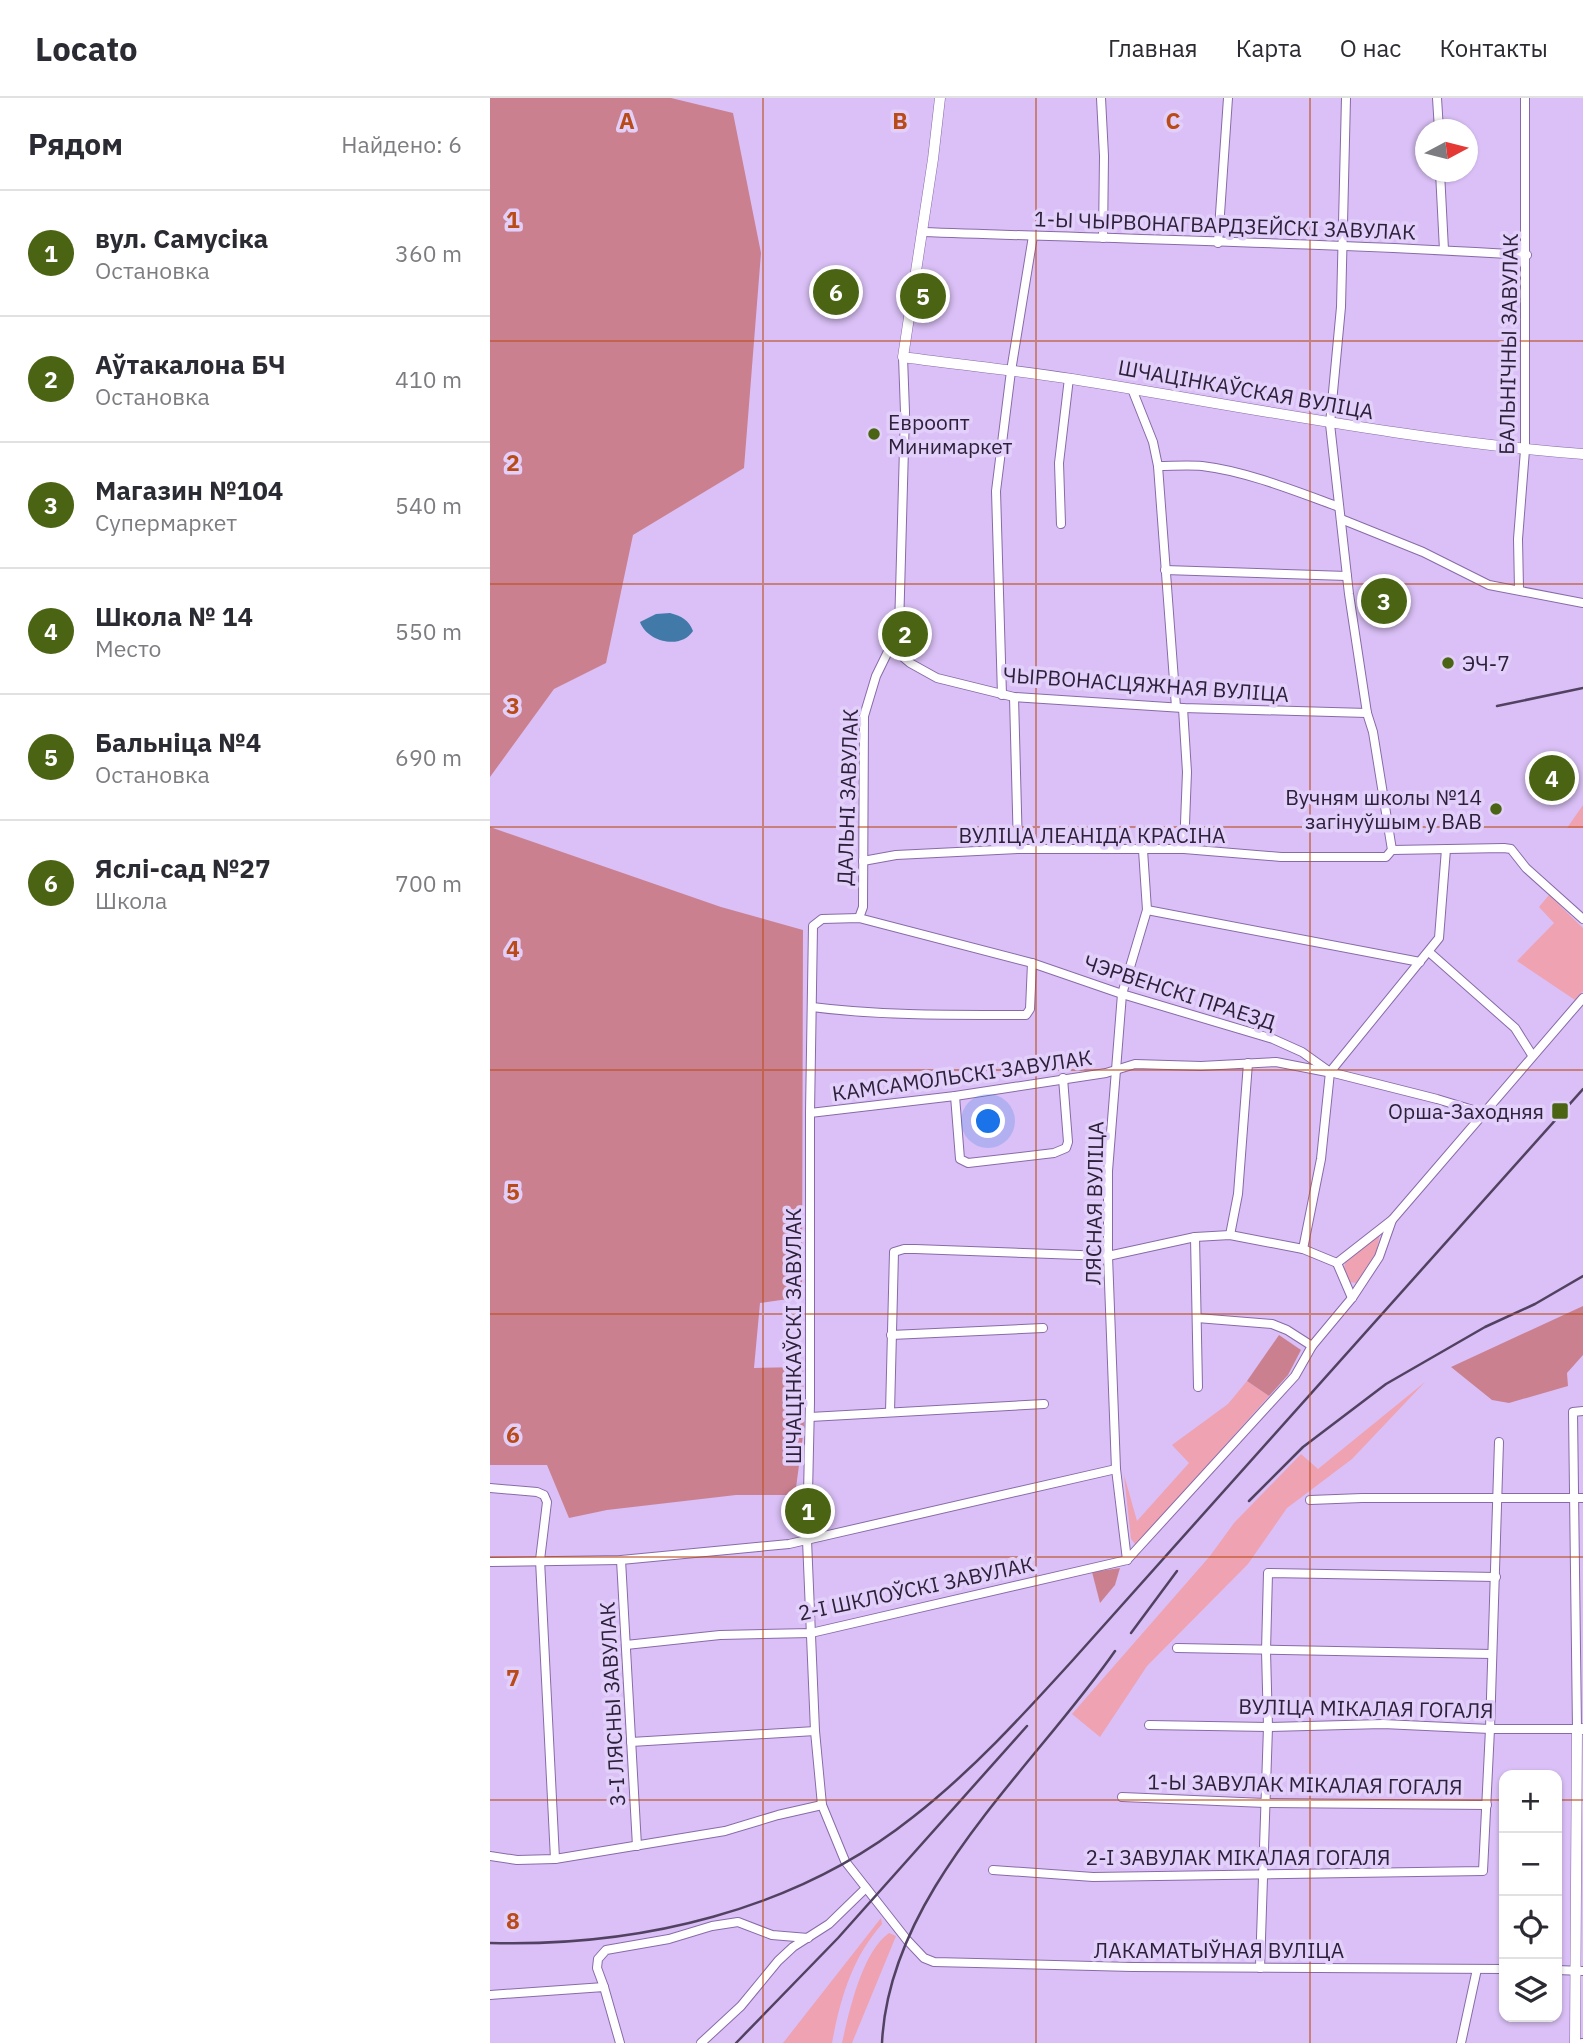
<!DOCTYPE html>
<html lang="ru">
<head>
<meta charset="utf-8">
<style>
  :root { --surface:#fff; --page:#f2f2f3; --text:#2b2b33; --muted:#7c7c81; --line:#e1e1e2; --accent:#4a6414 }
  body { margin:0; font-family:"IBM Plex Sans",sans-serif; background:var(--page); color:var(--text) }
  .controls { position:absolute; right:21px; bottom:21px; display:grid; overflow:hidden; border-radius:14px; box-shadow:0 2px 5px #0004 }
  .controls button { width:63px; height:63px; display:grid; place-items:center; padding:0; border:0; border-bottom:2px solid var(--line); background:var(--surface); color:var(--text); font:35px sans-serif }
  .compass { position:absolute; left:925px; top:21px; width:63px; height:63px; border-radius:50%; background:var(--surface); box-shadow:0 2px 5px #0004; rotate:83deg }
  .you { position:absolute; left:499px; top:1024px; width:24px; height:24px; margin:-18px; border:5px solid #fff; border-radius:50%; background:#1a73e8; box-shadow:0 0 0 10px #1a73e833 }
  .badge { display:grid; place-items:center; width:46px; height:46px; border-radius:50%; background:var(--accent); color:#fff; font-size:23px; font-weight:700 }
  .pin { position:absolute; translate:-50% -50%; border:4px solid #fff; box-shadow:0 2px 7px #0006 }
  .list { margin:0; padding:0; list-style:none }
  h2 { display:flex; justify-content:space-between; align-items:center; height:91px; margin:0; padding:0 28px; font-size:30px }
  h2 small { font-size:23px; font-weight:400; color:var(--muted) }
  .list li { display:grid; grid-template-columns:46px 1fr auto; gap:21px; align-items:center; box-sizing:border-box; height:126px; padding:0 28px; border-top:2px solid var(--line) }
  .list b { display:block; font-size:26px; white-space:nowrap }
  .list p { margin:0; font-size:23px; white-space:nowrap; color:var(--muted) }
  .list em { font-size:23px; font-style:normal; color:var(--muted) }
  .icon { flex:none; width:38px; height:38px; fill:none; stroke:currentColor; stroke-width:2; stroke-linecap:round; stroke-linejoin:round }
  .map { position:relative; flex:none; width:1093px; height:1945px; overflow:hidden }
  header { display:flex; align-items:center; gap:42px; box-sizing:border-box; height:98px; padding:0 35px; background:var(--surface); border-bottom:2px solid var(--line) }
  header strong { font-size:33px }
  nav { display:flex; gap:38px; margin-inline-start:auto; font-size:24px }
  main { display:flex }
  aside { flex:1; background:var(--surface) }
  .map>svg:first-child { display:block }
  .green { fill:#efa2b1 }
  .forest { fill:#cb8090 }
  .water { fill:#4179a8 }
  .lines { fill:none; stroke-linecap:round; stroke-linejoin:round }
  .minor-casing { stroke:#896aa9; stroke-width:10 }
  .tertiary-casing { stroke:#896aa9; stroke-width:11 }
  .minor { stroke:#fff; stroke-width:8 }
  .tertiary { stroke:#fff; stroke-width:10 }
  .rail { stroke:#524262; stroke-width:2.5 }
  .grid { fill:none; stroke:#b94b18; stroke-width:2; stroke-opacity:0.55 }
  .poi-dot { fill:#4a6414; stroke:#e3d0fa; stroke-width:2.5 }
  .labels { text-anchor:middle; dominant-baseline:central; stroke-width:7; stroke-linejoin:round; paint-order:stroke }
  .street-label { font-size:21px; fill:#2d203a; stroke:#e3d0fa }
  .poi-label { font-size:21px; fill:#2d203a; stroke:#e3d0fa; text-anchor:start }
  .grid-label { font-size:23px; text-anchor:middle; font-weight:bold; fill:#b94b18; stroke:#e3d0fa; stroke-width:7; stroke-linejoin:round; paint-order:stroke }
</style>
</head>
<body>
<header>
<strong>Locato</strong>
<nav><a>Главная</a><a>Карта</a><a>О нас</a><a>Контакты</a></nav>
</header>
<main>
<aside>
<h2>Рядом<small>Найдено: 6</small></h2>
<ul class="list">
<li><span class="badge">1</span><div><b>вул. Самусіка</b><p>Остановка</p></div><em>360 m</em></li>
<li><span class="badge">2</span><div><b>Аўтакалона БЧ</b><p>Остановка</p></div><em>410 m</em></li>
<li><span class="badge">3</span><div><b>Магазин №104</b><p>Супермаркет</p></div><em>540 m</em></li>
<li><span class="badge">4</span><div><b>Школа № 14</b><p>Место</p></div><em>550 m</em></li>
<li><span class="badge">5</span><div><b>Бальніца №4</b><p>Остановка</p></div><em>690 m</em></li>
<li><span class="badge">6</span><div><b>Яслі-сад №27</b><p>Школа</p></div><em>700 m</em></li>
</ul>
</aside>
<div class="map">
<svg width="1093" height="1945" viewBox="0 0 1093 1945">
  <rect width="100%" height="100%" fill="#dac0f6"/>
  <!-- green -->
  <g class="green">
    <path d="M 1093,707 L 1093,730 L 1077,730 Z"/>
    <path d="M 1059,797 L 1093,830 L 1093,893 L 1085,902 L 1027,863 L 1064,825 L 1049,809 Z"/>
    <path d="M 890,1136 L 886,1155 L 866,1185 L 860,1184 L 854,1171 L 855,1165 Z"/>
    <path d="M 757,1283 L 779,1298 L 646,1447 L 641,1441 L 634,1377 L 647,1423 L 699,1365 L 682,1347 L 738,1306 Z"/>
    <path d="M 935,1284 L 862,1361 L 797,1410 L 758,1466 L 657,1568 L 610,1639 L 582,1616 L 720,1458 L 744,1425 L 811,1356 L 828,1371 Z"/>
    <path d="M 391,1820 L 392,1826 C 362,1860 350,1901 342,1945 L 293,1945 Z"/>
    <path d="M 399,1835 L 406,1838 L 362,1945 L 352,1945 C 359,1914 372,1854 399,1835 Z"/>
  </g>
  <!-- forest -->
  <g class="forest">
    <path d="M 0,0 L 181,0 L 243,15 L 271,155 L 254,370 L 143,437 L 116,565 L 64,591 L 0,679 Z"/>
    <path d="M 0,729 L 231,809 L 313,832 L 312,1199 L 270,1205 L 264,1270 L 313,1269 L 314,1330 L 305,1397 L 246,1397 L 117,1412 L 79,1420 L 57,1367 L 0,1367 Z"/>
    <path d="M 1093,1208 L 1093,1257 L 1077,1275 L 1078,1288 L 1019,1305 L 1002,1302 L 961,1269 Z"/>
    <path d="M 789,1237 L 811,1252 L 798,1277 L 779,1298 L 757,1283 Z"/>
    <path d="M 630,1470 L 625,1487 L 610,1505 L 602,1474 Z"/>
  </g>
  <!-- water -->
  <path class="water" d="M 180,515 C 191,518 199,522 203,533 C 191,552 157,544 150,524 L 166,516 Z"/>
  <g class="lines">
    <!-- minor casing -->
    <g class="minor-casing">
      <g id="minor">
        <path d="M 611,0 L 614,58 L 613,140"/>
        <path d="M 856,0 L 851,209 L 840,326 L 859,496 L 877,615 L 883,634 L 902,752"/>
        <path d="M 947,0 L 949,32"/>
        <path d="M 950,74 L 954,152"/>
        <path d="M 432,134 C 634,141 835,145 1037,157"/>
        <path d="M 728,145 L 738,0"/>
        <path d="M 642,291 L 663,344 L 668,368 L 686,609"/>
        <path d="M 668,368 C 682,368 698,367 712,368 C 756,373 808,394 849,409"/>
        <path d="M 851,421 L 933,454 L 999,487 L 1093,505"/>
        <path d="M 571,426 L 569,365 L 579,280"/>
        <path d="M 675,472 L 857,478"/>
        <path d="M 1029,491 L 1028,441 L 1035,352 L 1035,0"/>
        <path d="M 401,549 L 420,565 L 447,580 L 524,599 L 693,610 L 877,615"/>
        <path d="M 512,597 L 506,393 L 521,273 L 543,138"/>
        <path d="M 524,599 L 528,751"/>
        <path d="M 693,610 L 697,674 L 694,751"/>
        <path d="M 373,763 L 406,757 L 528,751 L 694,751 L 791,759 L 896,759 L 902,752 L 1014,750 L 1021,751 L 1036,770 L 1093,821"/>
        <path d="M 657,812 L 930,864"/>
        <path d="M 369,820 L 373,809 L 374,618 L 386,578 L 409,531 L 415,314 L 413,259"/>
        <path d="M 939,854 L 1025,930 L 1042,957"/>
        <path d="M 322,909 C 393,918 464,917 536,917 L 540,911 L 542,865"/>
        <path d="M 840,974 L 949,840 L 956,751"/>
        <path d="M 465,998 L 470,1061 L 478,1065 L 564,1055 L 576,1050 L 578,1044 L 573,980"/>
        <path d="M 320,1015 L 465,998 L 616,975 L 645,966 L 711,968 L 786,964 L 837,974"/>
        <path d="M 993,1015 L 947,1001 L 840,974 L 812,954 L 783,941 L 632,896 L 542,865 L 369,820 L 332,821 L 323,828 L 320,1015 L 320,1304 L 317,1442 L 325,1633 L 332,1707 L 355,1763 L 417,1842 L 434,1860 L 444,1864 L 642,1869 L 1014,1871"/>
        <path d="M 740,1137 L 748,1096 L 758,965"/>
        <path d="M 705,1139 L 708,1289"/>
        <path d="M 813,1151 L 831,1061 L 840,974"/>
        <path d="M 847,1165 L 862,1200"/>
        <path d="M 707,1220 L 782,1226 L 797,1232 L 822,1248"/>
        <path d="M 401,1237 L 553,1230"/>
        <path d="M 400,1314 L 404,1154 L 414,1151 L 425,1151 L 618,1158 L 705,1139 L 740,1137 L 813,1151 L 847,1165 L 902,1122 L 1093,900"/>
        <path d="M 320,1319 L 554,1306"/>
        <path d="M 0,1390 L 47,1394 L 54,1397 L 57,1404 L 50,1462 L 65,1761"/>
        <path d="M 820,1402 L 872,1400 L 1093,1400"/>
        <path d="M 131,1462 L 147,1748"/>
        <path d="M 637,1462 L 626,1371 L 618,1158 L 618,1073 L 632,896 L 657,812 L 653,752"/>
        <path d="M 637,1462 L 805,1278 L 822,1248 L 862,1200 L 889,1159 L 902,1122"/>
        <path d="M 0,1464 L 131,1462 L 299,1446 L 626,1371"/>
        <path d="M 136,1547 L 230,1537 L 321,1535 L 637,1462"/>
        <path d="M 687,1550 L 1002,1556"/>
        <path d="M 659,1627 L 778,1629 L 893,1626 L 1000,1631 L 1087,1631 L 1083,1314 L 1093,1313"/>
        <path d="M 141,1644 L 325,1633"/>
        <path d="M 632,1699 L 775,1705 L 997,1707"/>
        <path d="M 0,1758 L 27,1762 L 65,1761 L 235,1733 L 288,1717 L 332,1707"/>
        <path d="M 503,1772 L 603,1779 L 993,1773 L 1000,1631 L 1009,1344"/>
        <path d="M 770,1870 L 778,1629 L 776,1553 L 778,1475 L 1006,1479"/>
        <path d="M 1067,1872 L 1093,1873"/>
        <path d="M 114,1889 L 107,1870 L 108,1861 L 116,1852 L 179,1841 L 222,1828 L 248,1824 L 282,1837 L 318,1840"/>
        <path d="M 0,1897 L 114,1889 L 130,1945"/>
        <path d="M 211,1945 L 251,1908 L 288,1863 L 303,1849 L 339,1826 L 376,1790"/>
        <path d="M 971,1945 L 987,1871"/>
        <path d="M 1092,1945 L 1093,1945"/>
      </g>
    </g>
    <!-- tertiary casing -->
    <g class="tertiary-casing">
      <g id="tertiary">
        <path d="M 450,0 L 443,61 L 413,259 C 469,267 526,272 582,281 C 752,308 921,343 1093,356"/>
        <path d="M 1085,1945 L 1087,1631 L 1093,1631"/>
      </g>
    </g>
    <!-- minor -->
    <use href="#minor" class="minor"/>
    <!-- tertiary -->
    <use href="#tertiary" class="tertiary"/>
    <!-- rail -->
    <g class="rail">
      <path d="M 1007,608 L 1093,590"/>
      <path d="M 759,1403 L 813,1349 L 896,1286 L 995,1229 L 1045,1206 L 1093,1178"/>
      <path d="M 641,1535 L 687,1473"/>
      <path d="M 0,1845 C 149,1849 305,1813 423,1719 C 482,1673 532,1618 582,1563 L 1093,991"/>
      <path d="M 246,1945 L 348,1840 L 537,1628"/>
      <path d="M 392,1945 C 399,1793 543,1671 625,1553"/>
    </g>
  </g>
  <!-- grid -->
  <path class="grid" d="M 273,0 L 273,1945M 546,0 L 546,1945M 820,0 L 820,1945M 0,243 L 1093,243M 0,486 L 1093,486M 0,729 L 1093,729M 0,972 L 1093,972M 0,1216 L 1093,1216M 0,1459 L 1093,1459M 0,1702 L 1014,1702M 1067,1702 L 1093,1702"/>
  <!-- markers -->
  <g class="poi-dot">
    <circle cx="384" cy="336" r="7"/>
    <circle cx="958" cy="565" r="7"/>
    <circle cx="1006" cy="711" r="7"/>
    <rect x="1061" y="1004" width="18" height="18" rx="3.5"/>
  </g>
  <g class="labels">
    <!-- street labels -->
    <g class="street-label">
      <text transform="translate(735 127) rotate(2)">1-Ы ЧЫРВОНАГВАРДЗЕЙСКІ ЗАВУЛАК</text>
      <text transform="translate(1018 246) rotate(-89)">БАЛЬНІЧНЫ ЗАВУЛАК</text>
      <text transform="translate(756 291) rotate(10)">ШЧАЦІНКАЎСКАЯ ВУЛІЦА</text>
      <text transform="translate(656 586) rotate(4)">ЧЫРВОНАСЦЯЖНАЯ ВУЛІЦА</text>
      <text transform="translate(357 699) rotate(-88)">ДАЛЬНІ ЗАВУЛАК</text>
      <text x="602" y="737">ВУЛІЦА ЛЕАНІДА КРАСІНА</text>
      <text transform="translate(690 894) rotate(18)">ЧЭРВЕНСКІ ПРАЕЗД</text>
      <text transform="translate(472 977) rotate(-8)">КАМСАМОЛЬСКІ ЗАВУЛАК</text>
      <text transform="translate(604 1105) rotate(-89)">ЛЯСНАЯ ВУЛІЦА</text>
      <text transform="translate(303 1238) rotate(-90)">ШЧАЦІНКАЎСКІ ЗАВУЛАК</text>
      <text transform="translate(426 1490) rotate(-12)">2-І ШКЛОЎСКІ ЗАВУЛАК</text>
      <text transform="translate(122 1606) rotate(-93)">3-І ЛЯСНЫ ЗАВУЛАК</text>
      <text transform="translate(876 1610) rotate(1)">ВУЛІЦА МІКАЛАЯ ГОГАЛЯ</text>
      <text transform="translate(815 1686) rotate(1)">1-Ы ЗАВУЛАК МІКАЛАЯ ГОГАЛЯ</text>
      <text x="748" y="1759">2-І ЗАВУЛАК МІКАЛАЯ ГОГАЛЯ</text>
      <text x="729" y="1852">ЛАКАМАТЫЎНАЯ ВУЛІЦА</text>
    </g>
    <!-- poi labels -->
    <g class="poi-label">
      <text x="398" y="324">Евроопт<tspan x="398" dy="24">Минимаркет</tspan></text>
      <text x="972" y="565">ЭЧ-7</text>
      <text x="992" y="699" text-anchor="end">Вучням школы №14<tspan x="992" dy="24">загінуўшым у ВАВ</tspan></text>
      <text x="1054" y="1013" text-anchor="end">Орша-Заходняя</text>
    </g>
  </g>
  <g class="grid-label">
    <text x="137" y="31">A</text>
    <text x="410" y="31">B</text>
    <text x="683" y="31">C</text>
    <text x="23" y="130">1</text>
    <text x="23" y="373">2</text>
    <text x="23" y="616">3</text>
    <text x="23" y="859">4</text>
    <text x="23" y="1102">5</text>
    <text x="23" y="1345">6</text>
    <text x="23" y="1588">7</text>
    <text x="23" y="1831">8</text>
  </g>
</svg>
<div class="controls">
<button>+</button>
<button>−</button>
<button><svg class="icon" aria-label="locate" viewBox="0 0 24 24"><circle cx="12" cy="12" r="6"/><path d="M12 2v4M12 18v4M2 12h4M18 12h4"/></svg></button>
<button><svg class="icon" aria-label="layers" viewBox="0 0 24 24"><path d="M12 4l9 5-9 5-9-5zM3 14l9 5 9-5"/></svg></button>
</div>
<svg class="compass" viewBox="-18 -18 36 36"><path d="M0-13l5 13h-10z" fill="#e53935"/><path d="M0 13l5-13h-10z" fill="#7c7c81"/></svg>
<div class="you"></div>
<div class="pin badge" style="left:318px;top:1413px">1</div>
<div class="pin badge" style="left:415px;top:536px">2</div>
<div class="pin badge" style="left:894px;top:503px">3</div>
<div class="pin badge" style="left:1062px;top:680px">4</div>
<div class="pin badge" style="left:433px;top:198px">5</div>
<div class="pin badge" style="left:346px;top:194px">6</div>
</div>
</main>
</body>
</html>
